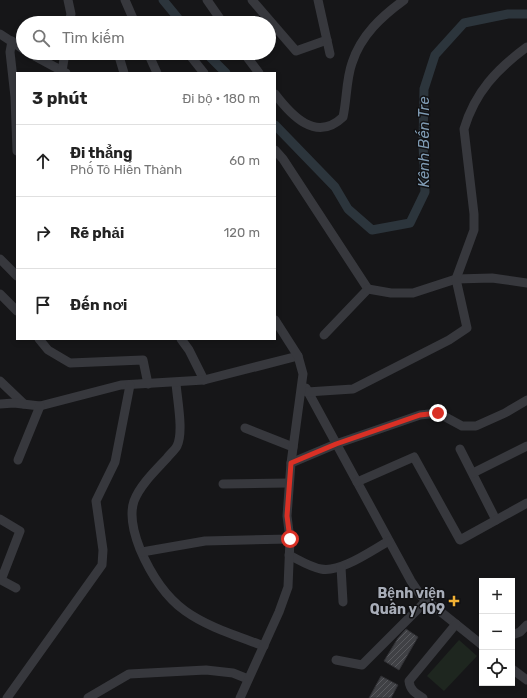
<!DOCTYPE html>
<html lang="vi">
<head>
<meta charset="utf-8">
<style>
  :root { --surface:#fff; --page:#f2f2f2; --text:#222; --muted:#767676; --line:#e0e0e0 }
  body { margin:0; font-family:Rubik,sans-serif; background:var(--page); color:var(--text) }
  .controls { position:absolute; right:12px; bottom:12px; display:grid; overflow:hidden; border-radius:0px; box-shadow:0 2px 6px #0003 }
  .controls button { width:36px; height:36px; display:grid; place-items:center; padding:0; border:0; border-bottom:1px solid var(--line); background:var(--surface); color:var(--text); font:20px sans-serif }
  .stop { position:absolute; width:12px; height:12px; margin:-9px; border:3px solid #d93025; border-radius:50%; background:#fff }
  .stop.end { background:#d93025; border-color:#fff; box-shadow:0 1px 4px #0008 }
  .list { margin:0; padding:0; list-style:none }
  h2 { display:flex; justify-content:space-between; align-items:center; height:52px; margin:0; padding:0 16px; font-size:17px }
  h2 small { font-size:13px; font-weight:400; color:var(--muted) }
  .list li { display:grid; grid-template-columns:26px 1fr auto; gap:12px; align-items:center; box-sizing:border-box; height:72px; padding:0 16px; border-top:1px solid var(--line) }
  .list b { display:block; font-size:15px; white-space:nowrap }
  .list p { margin:0; font-size:13px; white-space:nowrap; color:var(--muted) }
  .list em { font-size:13px; font-style:normal; color:var(--muted) }
  .icon { flex:none; width:22px; height:22px; fill:none; stroke:currentColor; stroke-width:2; stroke-linecap:round; stroke-linejoin:round }
  .map { position:relative; flex:none; width:527px; height:698px; overflow:hidden }
  .search { position:absolute; background:var(--surface); box-shadow:0 2px 6px #0003; left:16px; top:16px; width:260px; height:44px; display:flex; align-items:center; gap:10px; box-sizing:border-box; padding:0 14px; border-radius:22px; color:var(--muted); font-size:15px }
  .panel { position:absolute; background:var(--surface); box-shadow:0 2px 6px #0003; left:16px; top:72px; width:260px; height:268px; border-radius:0px }
  .map>svg:first-child { display:block }
  .pitch { fill:#1e261f }
  .lines { fill:none; stroke-linecap:round; stroke-linejoin:round }
  .canal { stroke:#2c353c; stroke-width:9 }
  .building { fill:url(#building-hatch); stroke:#303034 }
  .minor { stroke:#37383d; stroke-width:9 }
  .route { stroke:#d93025; stroke-width:5 }
  .poi-dot { fill:#f2b134; stroke:#111113; stroke-width:1.5 }
  .labels { text-anchor:middle; dominant-baseline:central; stroke-width:3; stroke-linejoin:round; paint-order:stroke }
  .poi-label { font-size:14px; font-weight:bold; fill:#a8adb8; stroke:#111113; text-anchor:end }
  .water-label { font-size:15px; font-style:italic; fill:#7f9bb3; stroke:#111113 }
</style>
</head>
<body>
<div class="map">
<svg width="527" height="698" viewBox="0 0 527 698">
  <defs>
    <pattern id="building-hatch" width="6" height="6" patternUnits="userSpaceOnUse"><rect width="6" height="6" fill="#404145"/><path d="M-1 1l2-2M0 6l6-6M5 7l2-2" fill="none" stroke="#595a5e"/></pattern>
  </defs>
  <rect width="100%" height="100%" fill="#161618"/>
  <!-- pitch -->
  <path class="pitch" d="M 459,640 L 477,656 L 444,691 L 427,676 Z"/>
  <g class="lines">
    <!-- canal -->
    <g class="canal">
      <path d="M 163,0 L 182,23"/>
      <path d="M 206,53 L 226,73"/>
      <path d="M 275,125 L 335,187 L 348,209 L 372,230 L 410,223 L 425,192 L 423,144 L 424,89 L 435,55 L 464,23 L 508,14 L 527,14"/>
    </g>
  </g>
  <!-- building -->
  <g class="building">
    <path d="M 406,629 L 418,637 L 399,670 L 384,661 L 398,638 Z"/>
    <path d="M 381,676 L 398,685 L 391,698 L 369,698 Z"/>
  </g>
  <g class="lines">
    <!-- minor -->
    <g class="minor">
      <path d="M 68,0 L 71,14 L 69,23"/>
      <path d="M 125,0 L 135,23"/>
      <path d="M 207,0 L 223,23"/>
      <path d="M 252,0 L 296,51 L 327,40"/>
      <path d="M 318,0 L 330,54"/>
      <path d="M 0,34 L 23,49"/>
      <path d="M 12,41 L 10,52 L 15,97 L 17,151"/>
      <path d="M 29,53 L 66,73"/>
      <path d="M 118,53 L 124,73"/>
      <path d="M 148,53 L 157,73"/>
      <path d="M 188,53 L 204,73"/>
      <path d="M 244,53 L 259,73"/>
      <path d="M 62,71 L 65,53"/>
      <path d="M 275,94 C 291,115 316,143 343,117 C 347,99 346,80 352,63 C 361,35 382,16 404,0"/>
      <path d="M 275,150 L 283,159 L 368,289 L 324,335"/>
      <path d="M 0,259 L 17,276"/>
      <path d="M 368,289 L 391,293 L 413,293 L 456,279 L 492,278 L 527,283"/>
      <path d="M 0,294 L 17,311"/>
      <path d="M 39,339 L 48,350 L 70,363 L 143,360 L 148,384"/>
      <path d="M 181,339 L 189,350 L 204,380"/>
      <path d="M 0,381 L 24,404"/>
      <path d="M 176,383 C 177,399 184,432 177,446 C 175,450 170,454 167,458 C 156,470 140,485 134,501 C 129,516 134,534 140,549 C 168,615 201,623 264,646"/>
      <path d="M 306,388 L 411,581 L 421,596 L 482,645"/>
      <path d="M 307,392 L 353,389 L 449,340 L 467,328 L 456,279 L 474,230 L 474,214 L 464,129 C 475,92 497,69 527,47"/>
      <path d="M 0,404 L 14,403 L 40,406 L 121,385 L 204,380 L 298,356"/>
      <path d="M 245,428 L 293,447"/>
      <path d="M 460,449 L 496,520"/>
      <path d="M 18,460 L 40,406"/>
      <path d="M 291,463 L 336,444 L 420,415 L 438,413 L 462,426 L 476,426 L 505,413 L 527,400"/>
      <path d="M 473,473 L 527,446"/>
      <path d="M 357,482 L 414,457 L 460,540 L 527,503"/>
      <path d="M 223,484 L 289,483"/>
      <path d="M 0,519 L 20,531 L 1,580 L 16,588"/>
      <path d="M 142,552 L 205,541 L 290,539"/>
      <path d="M 289,555 C 299,560 310,567 321,569 C 341,573 372,550 389,541"/>
      <path d="M 341,567 L 343,602"/>
      <path d="M 512,635 L 520,632 L 527,625"/>
      <path d="M 336,660 L 362,665 L 427,600"/>
      <path d="M 512,669 L 527,680"/>
      <path d="M 7,698 L 102,565 L 103,550 L 96,501 L 115,462 L 130,385"/>
      <path d="M 88,698 L 129,674 L 206,670 L 233,673 L 248,679"/>
      <path d="M 240,698 L 279,612 L 288,587 L 290,539 L 287,516 L 291,463 L 303,374 L 298,356 L 275,320"/>
      <path d="M 423,698 C 415,693 410,690 409,681 L 456,624"/>
    </g>
  </g>
  <g class="lines">
    <!-- route -->
    <path class="route" d="M 290,539 L 287,516 L 291,463 L 336,444 L 420,415 L 438,413"/>
  </g>
  <!-- markers -->
  <path class="poi-dot" d="M452 595h4v4h4v4h-4v4h-4v-4h-4v-4h4z"/>
  <g class="labels">
    <!-- poi labels -->
    <g class="poi-label">
      <text x="445" y="593">Bệnh viện<tspan x="445" dy="16">Quân y 109</tspan></text>
    </g>
    <!-- water labels -->
    <g class="water-label">
      <text transform="translate(424 142) rotate(-90)">Kênh Bến Tre</text>
    </g>
  </g>
</svg>
<div class="controls">
<button>+</button>
<button>−</button>
<button><svg class="icon" aria-label="locate" viewBox="0 0 24 24"><circle cx="12" cy="12" r="6"/><path d="M12 2v4M12 18v4M2 12h4M18 12h4"/></svg></button>
</div>
<div class="stop" style="left:290px;top:539px"></div>
<div class="stop end" style="left:438px;top:413px"></div>
<div class="search"><svg class="icon" aria-label="search" viewBox="0 0 24 24"><circle cx="10" cy="10" r="6"/><path d="M15 15l6 6"/></svg>Tìm kiếm</div>
<section class="panel">
<h2>3 phút<small>Đi bộ · 180 m</small></h2>
<ul class="list">
<li><svg class="icon" aria-label="ahead" viewBox="0 0 24 24"><path d="M12 20V5M6 11l6-6 6 6"/></svg><div><b>Đi thẳng</b><p>Phố Tô Hiến Thành</p></div><em>60 m</em></li>
<li><svg class="icon" aria-label="right" viewBox="0 0 24 24"><path d="M7 20v-9h11M14 6l5 5-5 5"/></svg><div><b>Rẽ phải</b></div><em>120 m</em></li>
<li><svg class="icon" aria-label="arrive" viewBox="0 0 24 24"><path d="M6 21V4h12l-3 4 3 4H6"/></svg><div><b>Đến nơi</b></div></li>
</ul>
</section>
</div>
</body>
</html>
